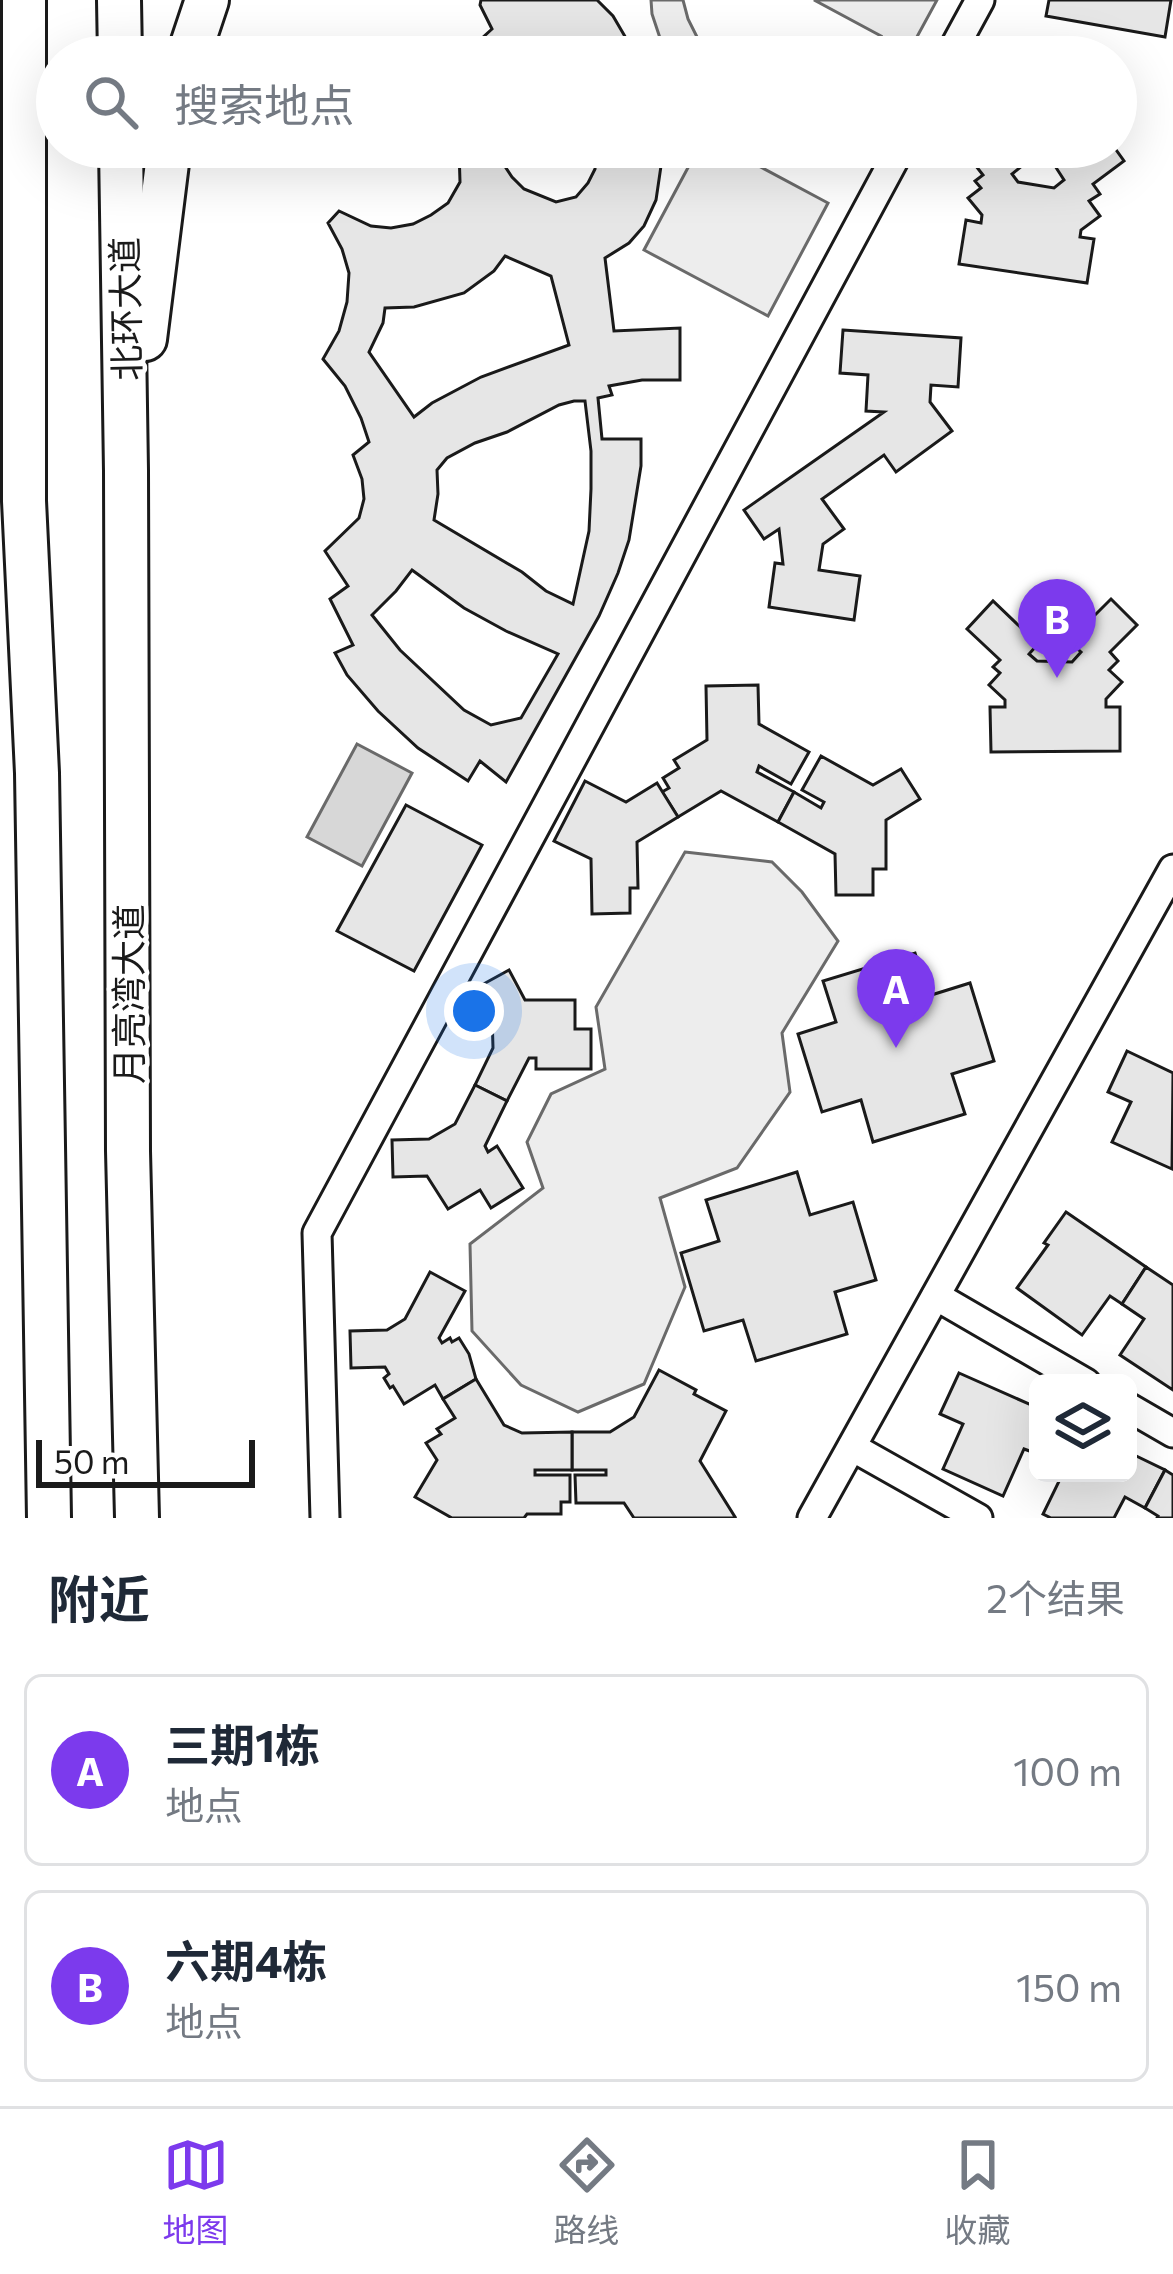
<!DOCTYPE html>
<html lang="zh">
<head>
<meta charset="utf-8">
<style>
  :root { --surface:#fff; --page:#f2f2f3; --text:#1f2937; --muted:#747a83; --line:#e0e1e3; --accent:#7c3aed }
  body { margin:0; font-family:Commissioner,"Noto Sans SC",sans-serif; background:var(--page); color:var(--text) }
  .controls { position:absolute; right:36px; bottom:36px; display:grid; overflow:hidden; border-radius:18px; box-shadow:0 12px 48px #0002 }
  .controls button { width:108px; height:108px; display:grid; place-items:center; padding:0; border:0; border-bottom:3px solid var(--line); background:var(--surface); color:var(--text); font:60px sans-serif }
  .scale { position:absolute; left:36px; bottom:30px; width:219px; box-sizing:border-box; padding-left:12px; border:6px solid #1a1a1a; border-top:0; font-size:33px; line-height:42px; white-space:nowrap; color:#1a1a1a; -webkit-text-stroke:9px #fff; paint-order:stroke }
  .you { position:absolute; left:474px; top:1011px; width:42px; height:42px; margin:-30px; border:9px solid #fff; border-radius:50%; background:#1a73e8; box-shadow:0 0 0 18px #1a73e833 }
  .badge { display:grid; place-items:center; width:78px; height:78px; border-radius:50%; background:var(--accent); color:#fff; font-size:39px; font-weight:700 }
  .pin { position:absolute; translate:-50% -99px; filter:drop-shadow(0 3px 6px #0008) }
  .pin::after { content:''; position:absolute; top:63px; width:42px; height:36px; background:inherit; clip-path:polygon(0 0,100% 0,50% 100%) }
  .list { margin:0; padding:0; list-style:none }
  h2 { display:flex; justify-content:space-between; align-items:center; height:156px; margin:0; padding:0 48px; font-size:51px }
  h2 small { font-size:39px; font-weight:400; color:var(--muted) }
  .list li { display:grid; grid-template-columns:78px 1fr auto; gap:36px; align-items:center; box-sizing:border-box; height:192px; margin:0 24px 24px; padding:0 24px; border:3px solid var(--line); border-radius:18px }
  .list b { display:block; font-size:45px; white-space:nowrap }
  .list p { margin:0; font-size:39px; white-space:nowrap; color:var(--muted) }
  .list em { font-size:39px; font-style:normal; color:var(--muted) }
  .icon { flex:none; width:66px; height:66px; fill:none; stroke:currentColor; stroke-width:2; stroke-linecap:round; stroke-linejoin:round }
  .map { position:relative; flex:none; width:1173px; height:1518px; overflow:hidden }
  .search { position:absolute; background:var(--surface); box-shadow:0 12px 48px #0002; left:36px; right:36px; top:36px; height:132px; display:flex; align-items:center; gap:30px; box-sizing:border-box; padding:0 42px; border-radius:66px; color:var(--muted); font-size:45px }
  .sheet { height:588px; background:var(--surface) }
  nav { display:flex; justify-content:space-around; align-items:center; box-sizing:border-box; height:168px; border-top:3px solid var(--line); background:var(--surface); font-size:33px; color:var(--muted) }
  nav a { display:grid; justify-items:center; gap:6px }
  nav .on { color:var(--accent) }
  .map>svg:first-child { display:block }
  .built { fill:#ededed; stroke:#6a6a6a; stroke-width:3 }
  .water { fill:#d7d7d7; stroke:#6a6a6a; stroke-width:3 }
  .building { fill:#e6e6e6; stroke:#1a1a1a; stroke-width:3; fill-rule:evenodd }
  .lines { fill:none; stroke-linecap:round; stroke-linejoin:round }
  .street-casing { stroke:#1a1a1a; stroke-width:33 }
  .primary-casing { stroke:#1a1a1a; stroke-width:48 }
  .street { stroke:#fff; stroke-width:27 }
  .primary { stroke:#fff; stroke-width:42 }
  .labels { text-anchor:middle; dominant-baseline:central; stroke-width:9; stroke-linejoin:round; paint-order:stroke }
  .street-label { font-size:36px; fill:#1a1a1a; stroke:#fff }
</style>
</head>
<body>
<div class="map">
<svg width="1173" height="1518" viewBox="0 0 1173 1518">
  <rect width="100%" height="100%" fill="#fff"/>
  <!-- built -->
  <g class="built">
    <path d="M 651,0 L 683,0 L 688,19 L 698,39 L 711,57 L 670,57 L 663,47 L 652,14 Z"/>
    <path d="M 814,0 L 937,0 L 906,57 L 867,57 L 881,36 Z"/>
    <path d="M 699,147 L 723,147 L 828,203 L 768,316 L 644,250 Z"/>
    <path d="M 685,852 L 772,862 L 802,892 L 838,941 L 782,1033 L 790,1092 L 737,1168 L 660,1198 L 685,1287 L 644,1384 L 578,1412 L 521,1385 L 472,1331 L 470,1244 L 543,1188 L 527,1142 L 551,1094 L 605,1069 L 596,1007 Z"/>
  </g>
  <!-- water -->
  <path class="water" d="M 357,744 L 412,773 L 362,866 L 307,837 Z"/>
  <!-- building -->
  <g class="building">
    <path d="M 481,0 L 597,0 L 613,16 L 637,57 L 556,57 L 537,44 L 521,40 L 503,40 L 491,48 L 486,57 L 471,57 L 480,40 L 492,29 L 480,5 Z"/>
    <path d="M 1049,0 L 1171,0 L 1165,37 L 1046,16 Z"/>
    <path d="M 465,147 L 492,147 L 512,177 L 524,189 L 556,202 L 576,197 L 588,183 L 595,169 L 596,147 L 660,147 L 661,166 L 656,200 L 644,226 L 629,243 L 605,258 L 614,331 L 680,328 L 680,380 L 642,380 L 609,386 L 612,395 L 598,398 L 602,439 L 641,439 L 641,466 L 629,540 L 618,573 L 599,616 L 506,782 L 480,761 L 468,781 L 418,748 L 378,711 L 347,675 L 335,653 L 353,645 L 330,599 L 348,586 L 325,551 L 359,518 L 364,499 L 362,479 L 353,455 L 369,442 L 361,418 L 345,386 L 323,359 L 339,331 L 347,302 L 349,273 L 342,249 L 328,223 L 339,211 L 371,226 L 391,228 L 413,224 L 431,215 L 448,203 L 460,182 L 459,150 ZM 505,256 L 551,276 L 569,345 L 481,377 L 432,403 L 414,417 L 369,352 L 383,323 L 385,308 L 414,307 L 464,293 L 494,271 ZM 574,401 L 585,401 L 591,451 L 591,489 L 589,531 L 573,604 L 546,591 L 522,572 L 434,520 L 438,494 L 437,470 L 447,458 L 475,443 L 507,432 L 559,405 ZM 412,570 L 464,608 L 506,631 L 558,654 L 521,718 L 491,725 L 464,710 L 400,650 L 372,615 L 396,591 Z"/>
    <path d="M 961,147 L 1009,147 L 1023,165 L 1012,174 L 1018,182 L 1054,188 L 1064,180 L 1055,166 L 1081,147 L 1114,147 L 1124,161 L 1093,184 L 1100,194 L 1089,201 L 1100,216 L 1081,230 L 1080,237 L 1094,239 L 1087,283 L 959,264 L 966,220 L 981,223 L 982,215 L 968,198 L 981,188 L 975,181 L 983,175 Z"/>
    <path d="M 843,330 L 961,338 L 958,387 L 931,385 L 930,402 L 952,431 L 896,472 L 884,455 L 822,499 L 844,529 L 823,544 L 819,570 L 860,576 L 854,620 L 769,607 L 775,563 L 783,564 L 779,529 L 764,539 L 744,510 L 884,412 L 866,411 L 868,375 L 840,373 Z"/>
    <path d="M 1111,599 L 1137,625 L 1110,652 L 1118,661 L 1109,670 L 1122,682 L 1106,699 L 1106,707 L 1120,707 L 1120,751 L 991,752 L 990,707 L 1005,707 L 1005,700 L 989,685 L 1000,673 L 993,667 L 1000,660 L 967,629 L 993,601 L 1038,644 L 1029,654 L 1037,661 L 1072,662 L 1081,652 L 1069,641 Z"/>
    <path d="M 758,685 L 759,724 L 809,752 L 791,784 L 759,766 L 757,772 L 794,792 L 778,822 L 721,791 L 678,817 L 662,792 L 669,788 L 663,778 L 679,768 L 674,760 L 707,740 L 706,686 Z"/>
    <path d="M 821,756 L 873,785 L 901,769 L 920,799 L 886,820 L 886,869 L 873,869 L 873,895 L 836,895 L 835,854 L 778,822 L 794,792 L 821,808 L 824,802 L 802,790 Z"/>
    <path d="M 585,781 L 626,802 L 657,783 L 678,817 L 637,842 L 638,888 L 630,888 L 630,913 L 592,914 L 591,859 L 554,841 Z"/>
    <path d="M 406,805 L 482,845 L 414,971 L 337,931 Z"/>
    <path d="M 915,953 L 928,996 L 970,983 L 994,1061 L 952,1074 L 965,1114 L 873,1142 L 861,1100 L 822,1112 L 798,1034 L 836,1022 L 823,981 Z"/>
    <path d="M 509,970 L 525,1000 L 575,1000 L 575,1029 L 591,1029 L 591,1069 L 536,1069 L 536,1058 L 529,1058 L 507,1101 L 475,1085 L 493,1048 L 492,1014 L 478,987 Z"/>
    <path d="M 1127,1051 L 1173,1073 L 1172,1169 L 1112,1142 L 1131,1102 L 1108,1092 Z"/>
    <path d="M 475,1085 L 507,1101 L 485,1146 L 488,1152 L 497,1146 L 523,1188 L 491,1208 L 480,1190 L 448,1209 L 427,1176 L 393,1177 L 392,1140 L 429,1139 L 455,1124 Z"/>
    <path d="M 797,1172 L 810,1215 L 853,1202 L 876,1280 L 835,1292 L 847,1334 L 756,1361 L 743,1320 L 704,1331 L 681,1253 L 719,1241 L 706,1200 Z"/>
    <path d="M 1066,1212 L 1146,1267 L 1122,1304 L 1110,1296 L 1082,1335 L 1017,1288 L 1048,1245 L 1044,1243 Z"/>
    <path d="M 1146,1267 L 1173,1285 L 1173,1390 L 1120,1355 L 1144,1319 L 1122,1304 Z"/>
    <path d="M 430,1272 L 465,1291 L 439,1338 L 442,1343 L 450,1338 L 452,1342 L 459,1338 L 469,1354 L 476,1379 L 443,1399 L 435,1385 L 404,1404 L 393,1386 L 390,1388 L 384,1378 L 389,1374 L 385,1367 L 351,1368 L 350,1331 L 387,1330 L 405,1319 Z"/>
    <path d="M 659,1370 L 696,1390 L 694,1394 L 726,1411 L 700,1461 L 735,1517 L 733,1518 L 634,1518 L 624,1503 L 576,1503 L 575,1475 L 606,1475 L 606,1470 L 572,1470 L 572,1432 L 610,1432 L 634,1417 Z"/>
    <path d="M 959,1373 L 1038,1408 L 1038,1454 L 1024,1449 L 1003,1496 L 943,1469 L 963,1424 L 940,1414 Z"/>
    <path d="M 476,1379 L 504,1425 L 522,1433 L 572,1432 L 572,1470 L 535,1470 L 535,1475 L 570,1475 L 570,1502 L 561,1502 L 561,1514 L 527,1514 L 524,1518 L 452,1518 L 415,1497 L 437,1460 L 426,1443 L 441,1434 L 437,1429 L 455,1418 L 443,1399 Z"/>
    <path d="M 1128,1452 L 1165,1470 L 1145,1508 L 1125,1497 L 1114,1518 L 1051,1518 L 1043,1514 L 1063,1473 L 1128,1473 Z"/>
    <path d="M 1165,1470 L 1173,1475 L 1173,1518 L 1157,1518 L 1158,1516 L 1145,1508 Z"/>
  </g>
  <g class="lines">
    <!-- street casing -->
    <g class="street-casing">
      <g id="street">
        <path d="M 949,57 L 980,0"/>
        <path d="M 936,1296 L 1086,1383"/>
        <path d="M 1128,1407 L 1173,1433"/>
        <path d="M 852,1447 L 978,1518"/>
        <path d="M 325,1518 L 317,1233 L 901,147"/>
        <path d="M 812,1518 L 1173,869"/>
      </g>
    </g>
    <!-- primary casing -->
    <g class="primary-casing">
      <g id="primary">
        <path d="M 24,0 L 24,501 L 37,773 L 49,1518"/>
        <path d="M 119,0 L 120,57"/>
        <path d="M 188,57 L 207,0"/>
        <path d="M 121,147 L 126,471 L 128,1151 L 137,1518"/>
        <path d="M 145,339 L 169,147"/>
      </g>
    </g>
    <!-- street -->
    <use href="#street" class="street"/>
    <!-- primary -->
    <use href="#primary" class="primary"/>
  </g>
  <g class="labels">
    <!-- street labels -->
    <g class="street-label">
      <text transform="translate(124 309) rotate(-91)">北环大道</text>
      <text transform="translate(127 994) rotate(-90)">月亮湾大道</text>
    </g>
  </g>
</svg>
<div class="controls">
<button><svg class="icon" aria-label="layers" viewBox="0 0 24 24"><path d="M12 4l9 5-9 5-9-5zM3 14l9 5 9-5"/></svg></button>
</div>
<div class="scale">50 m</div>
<div class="you"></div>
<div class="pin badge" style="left:896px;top:1048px">A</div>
<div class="pin badge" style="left:1057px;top:678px">B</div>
<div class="search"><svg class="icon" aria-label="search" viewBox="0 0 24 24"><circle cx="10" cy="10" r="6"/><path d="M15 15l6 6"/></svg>搜索地点</div>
</div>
<section class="sheet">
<h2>附近<small>2个结果</small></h2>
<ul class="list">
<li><span class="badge">A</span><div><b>三期1栋</b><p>地点</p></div><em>100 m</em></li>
<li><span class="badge">B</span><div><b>六期4栋</b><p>地点</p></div><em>150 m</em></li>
</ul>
</section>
<nav>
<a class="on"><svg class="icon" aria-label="map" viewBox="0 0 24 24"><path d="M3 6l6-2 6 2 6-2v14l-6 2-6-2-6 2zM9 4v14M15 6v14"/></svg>地图</a>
<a><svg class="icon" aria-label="directions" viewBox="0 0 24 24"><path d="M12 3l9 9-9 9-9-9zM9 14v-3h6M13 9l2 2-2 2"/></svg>路线</a>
<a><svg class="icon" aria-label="saved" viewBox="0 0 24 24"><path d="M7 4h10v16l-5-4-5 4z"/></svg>收藏</a>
</nav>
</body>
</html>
